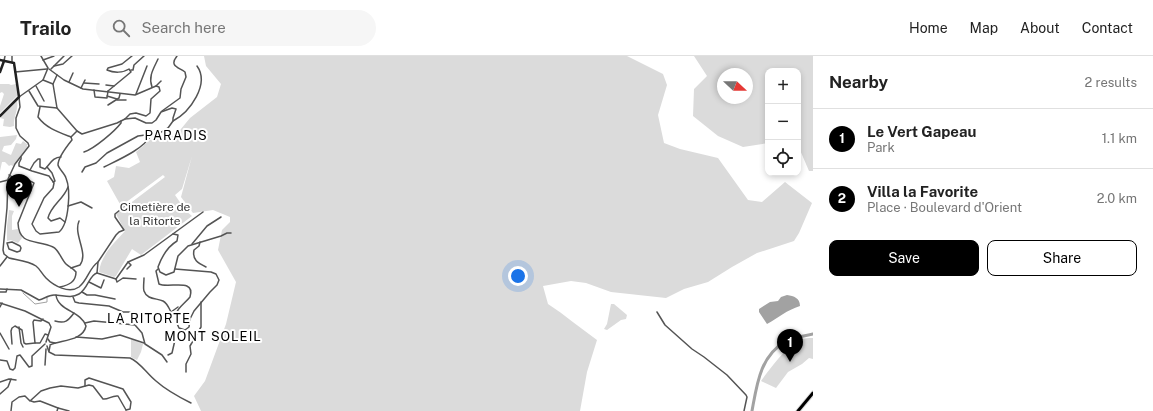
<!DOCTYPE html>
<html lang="en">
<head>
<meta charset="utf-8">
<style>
  :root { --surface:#fff; --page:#f6f6f6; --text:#222; --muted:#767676; --line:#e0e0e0; --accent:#000 }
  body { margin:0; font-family:"Public Sans",sans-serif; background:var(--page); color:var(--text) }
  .controls { position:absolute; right:12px; top:12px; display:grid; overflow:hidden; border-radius:8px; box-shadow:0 2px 6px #0003 }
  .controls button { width:36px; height:36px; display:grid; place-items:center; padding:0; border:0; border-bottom:1px solid var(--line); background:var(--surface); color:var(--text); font:20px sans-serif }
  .compass { position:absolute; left:717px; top:12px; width:36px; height:36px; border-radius:50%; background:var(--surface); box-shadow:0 2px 6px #0003; rotate:112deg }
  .you { position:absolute; left:518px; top:220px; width:14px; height:14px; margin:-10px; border:3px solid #fff; border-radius:50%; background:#1a73e8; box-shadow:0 0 0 6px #1a73e833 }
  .badge { display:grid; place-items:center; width:26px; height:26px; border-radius:50%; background:var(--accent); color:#fff; font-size:13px; font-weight:700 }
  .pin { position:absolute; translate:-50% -33px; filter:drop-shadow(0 1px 2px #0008) }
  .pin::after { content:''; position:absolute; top:21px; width:14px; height:12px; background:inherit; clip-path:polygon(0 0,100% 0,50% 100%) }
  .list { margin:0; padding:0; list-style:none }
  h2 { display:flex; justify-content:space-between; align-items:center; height:52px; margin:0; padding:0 16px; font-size:17px }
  h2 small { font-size:13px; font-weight:400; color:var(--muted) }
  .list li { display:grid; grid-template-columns:26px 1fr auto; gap:12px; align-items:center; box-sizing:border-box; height:60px; padding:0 16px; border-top:1px solid var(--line) }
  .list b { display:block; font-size:15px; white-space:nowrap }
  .list p { margin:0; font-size:13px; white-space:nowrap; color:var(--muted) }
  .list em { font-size:13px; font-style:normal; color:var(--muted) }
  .actions { display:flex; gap:8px; padding:12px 16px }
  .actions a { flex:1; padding:9px 0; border:1px solid var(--accent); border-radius:8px; text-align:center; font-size:14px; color:var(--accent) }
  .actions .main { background:var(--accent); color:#fff }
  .icon { flex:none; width:22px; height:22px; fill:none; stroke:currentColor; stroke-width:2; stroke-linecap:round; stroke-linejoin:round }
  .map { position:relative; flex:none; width:813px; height:355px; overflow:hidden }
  header { display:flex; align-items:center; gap:24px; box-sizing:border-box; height:56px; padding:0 20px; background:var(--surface); border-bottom:1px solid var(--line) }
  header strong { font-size:19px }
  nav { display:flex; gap:22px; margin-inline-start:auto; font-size:14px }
  .search { width:280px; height:36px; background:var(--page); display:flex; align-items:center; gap:10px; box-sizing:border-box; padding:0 14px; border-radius:22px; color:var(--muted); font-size:15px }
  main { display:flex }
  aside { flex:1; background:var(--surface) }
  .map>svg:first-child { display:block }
  .green { fill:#dbdbdb; fill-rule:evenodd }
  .water { fill:#a2a2a2 }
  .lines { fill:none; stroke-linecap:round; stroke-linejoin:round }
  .stream { stroke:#a2a2a2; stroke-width:1 }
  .river { stroke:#a2a2a2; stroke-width:3 }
  .primary-casing { stroke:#dbdbdb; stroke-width:5 }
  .street { stroke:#545454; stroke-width:1.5 }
  .secondary { stroke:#212121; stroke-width:2.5 }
  .primary { stroke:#000; stroke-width:3 }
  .labels { text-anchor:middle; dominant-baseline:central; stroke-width:4; stroke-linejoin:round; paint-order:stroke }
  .park-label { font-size:12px; fill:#323232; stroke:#fff }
  .neighbourhood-label { font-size:13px; letter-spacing:1px; fill:#000; stroke:#fff }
</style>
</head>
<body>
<header>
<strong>Trailo</strong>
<div class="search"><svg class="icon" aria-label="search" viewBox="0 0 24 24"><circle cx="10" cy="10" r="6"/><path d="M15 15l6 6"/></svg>Search here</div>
<nav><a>Home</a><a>Map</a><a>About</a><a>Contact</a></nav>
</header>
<main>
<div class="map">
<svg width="813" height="355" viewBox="0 0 813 355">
  <rect width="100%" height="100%" fill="#fff"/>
  <!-- green -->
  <g class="green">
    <path d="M 204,0 L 627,0 L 663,18 L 667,29 L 658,59 L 664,87 L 680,93 L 718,102 L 748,144 L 762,146 L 785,126 L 812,147 L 799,177 L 794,185 L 757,197 L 732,211 L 708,226 L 684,233 L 666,242 L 611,236 L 586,227 L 571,225 L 543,230 L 548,248 C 565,259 580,272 597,284 L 587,316 L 580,355 L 201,355 L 194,340 L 205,325 L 226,268 L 236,226 L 218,194 L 222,174 L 230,166 L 230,161 L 213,154 L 193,157 L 181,141 L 192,100 L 182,133 L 175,139 L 186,155 L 192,160 L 141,199 L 132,193 L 116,220 L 114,221 L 99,216 C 101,199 114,187 125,175 L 116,158 L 165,121 L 163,119 L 121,150 L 107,125 L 114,121 L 116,110 L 129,112 L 140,106 L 136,96 L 150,84 L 176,79 L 190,62 L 217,41 L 221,28 L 206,10 Z"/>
    <path d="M 694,0 L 813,0 L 813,115 L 809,115 L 800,94 L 798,93 L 798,15 L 768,15 L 768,87 L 743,91 L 718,80 L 693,60 L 694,33 L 707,20 ZM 723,18 L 747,18 L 747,42 L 723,42 Z"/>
    <path d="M 0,28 L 9,28 L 11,29 L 16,28 L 18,39 L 0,57 L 0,50 L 4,38 L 2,36 L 0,37 Z"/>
    <path d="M 17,45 C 19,53 13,61 14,70 L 10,71 L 3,70 L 4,63 L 0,62 Z"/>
    <path d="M 17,79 L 16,83 L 11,89 L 4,90 L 2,95 L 11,99 L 16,87 L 21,88 L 23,85 L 27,88 L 27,91 L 13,110 L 11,109 L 9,110 L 5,106 L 2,106 L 0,115 L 0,81 Z"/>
    <path d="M 9,154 L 14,155 L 12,160 L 12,174 L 18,173 L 22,182 L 18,187 L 11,184 L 7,185 L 7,170 Z"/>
    <path d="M 611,248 L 614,248 L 627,259 L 626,263 L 621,264 L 607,274 L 604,273 L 607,268 Z"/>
    <path d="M 813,282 L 813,303 L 809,302 L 802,308 L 788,316 L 776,332 L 761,325 C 770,313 787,289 800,284 C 804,282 809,282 813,282 Z"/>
    <path d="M 131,283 L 143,288 L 141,296 L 137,304 L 131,301 Z"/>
  </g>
  <!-- water -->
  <path class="water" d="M 787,239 C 794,240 800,242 800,250 C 787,254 778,262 767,268 L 759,256 L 759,253 L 770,246 L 778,245 L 781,241 Z"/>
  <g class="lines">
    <!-- stream -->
    <path class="stream" d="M 23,237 L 35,248 L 47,246 L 47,242"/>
    <!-- river -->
    <path class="river" d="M 752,355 C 757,328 760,300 786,285 C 793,281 805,280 813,278"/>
    <!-- primary casing -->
    <g class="primary-casing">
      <path id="primary" d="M 798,355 L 813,337"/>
    </g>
    <!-- street -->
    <g class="street">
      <path d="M 12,0 L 12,6"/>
      <path d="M 41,0 L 48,12 L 43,24 L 19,41 L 20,51 L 16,62 L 16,72 L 20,80 L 28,87 L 29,90 L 15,108 L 8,123 L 7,152 L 3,194 L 4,198 L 9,202 C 17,204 29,205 36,210 C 40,213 42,218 46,222 C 54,230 69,238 79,231 C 88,224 89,212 98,206"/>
      <path d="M 43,4 L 54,0"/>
      <path d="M 4,5 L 5,0"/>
      <path d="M 54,10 L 63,8 L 72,0"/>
      <path d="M 51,13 L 64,0"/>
      <path d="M 131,14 L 133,14 L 134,9 L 144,0"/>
      <path d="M 15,16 L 47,13"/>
      <path d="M 43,24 L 53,28 L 57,52 L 77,75 L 82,78 L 117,67 L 125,63 L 130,58 L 136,57 L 146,60 L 150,57 L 151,43 L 160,35 L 159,31 L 156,30 L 135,39 L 83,33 L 64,24 L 49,13"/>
      <path d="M 69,26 L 73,17"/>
      <path d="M 84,27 L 99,28"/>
      <path d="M 53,28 L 57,19"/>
      <path d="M 106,29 L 114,30"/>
      <path d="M 36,30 L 44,45"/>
      <path d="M 156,30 L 161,25"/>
      <path d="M 152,31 C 148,20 154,12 158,3"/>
      <path d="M 81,32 L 85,24"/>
      <path d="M 94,34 L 95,41 L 107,42 L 108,35"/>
      <path d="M 29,35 L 38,50 L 57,52"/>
      <path d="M 108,35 L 131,16 L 129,13 C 123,17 114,17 107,14 L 108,12 L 122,8 L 132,0"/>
      <path d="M 136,38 L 147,10"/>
      <path d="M 107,40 L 117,43"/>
      <path d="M 117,44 L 126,44"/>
      <path d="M 108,49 L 119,42 L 120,38"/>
      <path d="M 40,51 L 38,61 C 46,72 58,76 71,81"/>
      <path d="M 162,55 L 180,42 L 181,33 L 186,21 L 185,16 C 178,11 169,10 177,0"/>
      <path d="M 173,65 C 190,56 210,28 197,10"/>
      <path d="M 84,96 C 94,93 115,75 121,67 L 121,65"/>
      <path d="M 21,101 L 21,103 L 19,107 L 19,110 L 32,115 L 49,120 L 54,127 L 53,132 L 44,142 L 32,168 L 36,175 L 40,178 L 59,176 C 69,168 71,134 66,122 C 65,118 59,113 58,109 C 58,101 68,89 72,84 L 71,81 L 77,75"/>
      <path d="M 47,111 L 52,117 L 55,125 L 53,126"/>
      <path d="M 104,111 C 118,104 144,93 151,79"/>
      <path d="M 30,114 L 34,107 L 38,103 L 40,103 L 40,111 L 45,113 C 50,108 53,101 61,101"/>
      <path d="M 82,116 L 85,111 L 96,107 L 107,97 L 138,80 L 160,77 L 168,72 L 173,65 L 173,62 L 176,53 L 172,52 L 161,56 L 156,64 L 152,67 L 146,67 L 135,62 L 125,63"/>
      <path d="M 9,119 C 16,124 27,122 34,127 L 18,167 C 19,191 38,183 53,191 C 59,194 61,203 66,208 C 69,211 73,212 76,216 C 76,226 69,229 60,231"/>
      <path d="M 0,126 L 8,124"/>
      <path d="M 68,150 L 81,146 L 92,152"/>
      <path d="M 65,166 L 60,162 L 51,165 L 48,162 C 51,149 64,143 68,131"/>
      <path d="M 173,178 L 178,179 L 177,185 C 167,191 162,200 158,211 L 160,216 L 166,219 L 174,216 L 178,200 L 188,190 L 221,180 L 227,177 L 231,177"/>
      <path d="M 12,186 L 20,190 L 21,192 L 20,195 L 17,196 L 9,193 L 7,187 Z"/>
      <path d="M 200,186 L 199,190 L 194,194 C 192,204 198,207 206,211"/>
      <path d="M 192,188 L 207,170 L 221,161"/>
      <path d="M 0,210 L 7,201"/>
      <path d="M 71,212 L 80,209 C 89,197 73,179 79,165"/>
      <path d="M 127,213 L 131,209 L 128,206"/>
      <path d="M 158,213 L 156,215 L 159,228 C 168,233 196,221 190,241 C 181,252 170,255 179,272 L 185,274 L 189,271 L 190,263 L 194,255 L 210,236 L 217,229 L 219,224 L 216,218 L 211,216 L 175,213"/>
      <path d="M 97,217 L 116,223 L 128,206 L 144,199 L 203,156"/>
      <path d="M 97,217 L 98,206 L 116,179 L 119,176 L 124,174 L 115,161 L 115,158 L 125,150"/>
      <path d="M 144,222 C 144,226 143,232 144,235 C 147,244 157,242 163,245 C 167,247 169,252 171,256"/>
      <path d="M 116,223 L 117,226 L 123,222 L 136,223"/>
      <path d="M 89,226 L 101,232 L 104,224"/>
      <path d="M 0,233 L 21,234 L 39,244 C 44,243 48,239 54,239 C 63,239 70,243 79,238 C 88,233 89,219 97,217"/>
      <path d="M 0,236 L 6,236 L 7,233"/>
      <path d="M 82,236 L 87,239 L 95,239 L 115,243"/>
      <path d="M 73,241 L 75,246 L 79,247 L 109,250 L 123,256 L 131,256"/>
      <path d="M 0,247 L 25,255 L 49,267 L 51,271 L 46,286"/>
      <path d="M 0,251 L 2,247"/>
      <path d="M 657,256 L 665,269 L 692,293 L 704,301 L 727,319 L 746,339 L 747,341 L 744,355"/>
      <path d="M 43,263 L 41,265 L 34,264 L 33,266 L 35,287 L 40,287 L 45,278 L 48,279"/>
      <path d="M 167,264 L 171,256 L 178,251"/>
      <path d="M 55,265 C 65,268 68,265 74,257"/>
      <path d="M 85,267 L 94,265 L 135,269 L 142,277 L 145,288 L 162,299 L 167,306"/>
      <path d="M 19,271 L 21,287 L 23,291"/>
      <path d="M 0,277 L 9,293"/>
      <path d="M 76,281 L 102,283 L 120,279 L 144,287"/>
      <path d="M 48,283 L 50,286 L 55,287"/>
      <path d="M 12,288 L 11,275 L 12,272 L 15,270 L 22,274 L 24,287 L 26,288 L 35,287"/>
      <path d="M 50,289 C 61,284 83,285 86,270 C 81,255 58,255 56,239"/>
      <path d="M 47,290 L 49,296 L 55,299 L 130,302 C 140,306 147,318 156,325 C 166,334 179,341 191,347"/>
      <path d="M 49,295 L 50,290"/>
      <path d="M 168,299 L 172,297 L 175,284 L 181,274"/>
      <path d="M 0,304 L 7,305 L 10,313 L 13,314 L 15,312 L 17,300 L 20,299 L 29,311 L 32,310 L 32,300 L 45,288"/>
      <path d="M 45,309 L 46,293"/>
      <path d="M 186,316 L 186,308 L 191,298 L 190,290 L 201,271 L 201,246"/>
      <path d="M 0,326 L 9,323 L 16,324"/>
      <path d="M 85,330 L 85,324 L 89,322 L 123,333 L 131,346 L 130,353 L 126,354"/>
      <path d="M 0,338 L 8,331 L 11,323"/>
      <path d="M 31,345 L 34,346 L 40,345 L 58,352"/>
      <path d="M 11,355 L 12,346 L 19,341 L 25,340 L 30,345 L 41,335 L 50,332 L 61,330 L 78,332 L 89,329 L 93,330 L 103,343 C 108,344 112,339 118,340 L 126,354"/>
      <path d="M 57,355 L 58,352 L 69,355"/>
    </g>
    <!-- secondary -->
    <g class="secondary">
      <path d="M 0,4 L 14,7 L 19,41 L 0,60"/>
      <path d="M 0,16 L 4,5"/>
    </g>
    <!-- primary -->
    <use href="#primary" class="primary"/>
  </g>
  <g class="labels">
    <!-- park labels -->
    <g class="park-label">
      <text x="155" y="151">Cimetière de<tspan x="155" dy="14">la Ritorte</tspan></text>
    </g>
    <!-- neighbourhood labels -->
    <g class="neighbourhood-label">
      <text x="176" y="79">PARADIS</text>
      <text x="149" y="262">LA RITORTE</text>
      <text x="213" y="280">MONT SOLEIL</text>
    </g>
  </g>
</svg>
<div class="controls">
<button>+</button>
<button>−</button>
<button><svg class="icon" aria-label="locate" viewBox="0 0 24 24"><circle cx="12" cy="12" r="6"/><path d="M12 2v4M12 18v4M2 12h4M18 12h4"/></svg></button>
</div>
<svg class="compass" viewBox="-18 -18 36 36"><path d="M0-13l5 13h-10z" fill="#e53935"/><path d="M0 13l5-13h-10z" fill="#767676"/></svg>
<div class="you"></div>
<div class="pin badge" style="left:790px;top:306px">1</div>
<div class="pin badge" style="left:19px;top:151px">2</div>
</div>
<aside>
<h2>Nearby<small>2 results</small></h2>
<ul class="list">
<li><span class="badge">1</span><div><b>Le Vert Gapeau</b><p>Park</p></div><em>1.1 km</em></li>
<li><span class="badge">2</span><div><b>Villa la Favorite</b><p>Place · Boulevard d'Orient</p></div><em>2.0 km</em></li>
</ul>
<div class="actions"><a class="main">Save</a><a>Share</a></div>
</aside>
</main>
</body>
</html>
